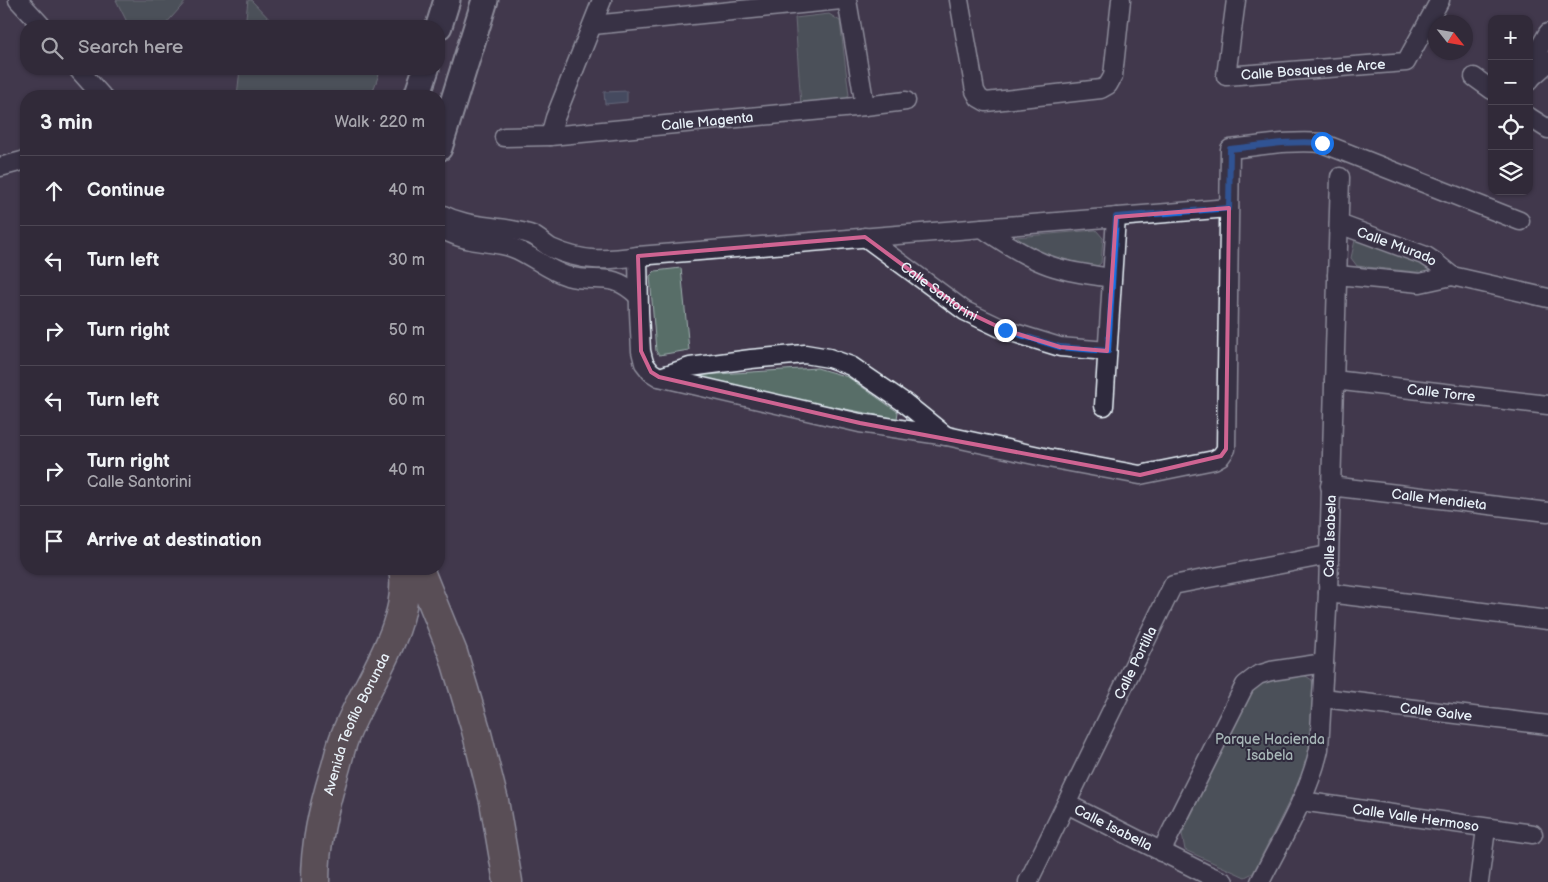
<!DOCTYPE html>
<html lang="en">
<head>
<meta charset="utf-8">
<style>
  :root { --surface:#312a39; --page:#3d3644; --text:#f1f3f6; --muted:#a8a7ae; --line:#4c4653 }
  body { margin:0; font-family:"Balsamiq Sans",sans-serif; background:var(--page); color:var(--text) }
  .controls { position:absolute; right:15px; top:15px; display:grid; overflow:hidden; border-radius:10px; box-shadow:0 1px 4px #0004 }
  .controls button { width:45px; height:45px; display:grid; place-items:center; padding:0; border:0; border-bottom:1px solid var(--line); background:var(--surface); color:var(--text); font:25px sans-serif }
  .compass { position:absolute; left:1428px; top:15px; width:45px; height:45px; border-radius:50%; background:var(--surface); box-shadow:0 1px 4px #0004; rotate:121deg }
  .stop { position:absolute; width:15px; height:15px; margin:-11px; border:4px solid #1a73e8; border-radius:50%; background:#fff }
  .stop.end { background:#1a73e8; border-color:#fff; box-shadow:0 1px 5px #0008 }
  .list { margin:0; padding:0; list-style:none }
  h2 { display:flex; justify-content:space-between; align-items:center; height:65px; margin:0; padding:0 20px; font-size:21px }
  h2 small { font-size:16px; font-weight:400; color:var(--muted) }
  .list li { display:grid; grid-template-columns:32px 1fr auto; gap:15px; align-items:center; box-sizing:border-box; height:70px; padding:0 20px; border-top:1px solid var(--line) }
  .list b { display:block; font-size:19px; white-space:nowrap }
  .list p { margin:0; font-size:16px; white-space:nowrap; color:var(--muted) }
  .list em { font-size:16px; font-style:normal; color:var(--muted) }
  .icon { flex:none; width:28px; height:28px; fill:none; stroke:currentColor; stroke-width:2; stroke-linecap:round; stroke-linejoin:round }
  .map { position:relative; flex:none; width:1548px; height:882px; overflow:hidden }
  .search { position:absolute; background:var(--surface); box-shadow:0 1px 4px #0004; left:20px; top:20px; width:425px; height:55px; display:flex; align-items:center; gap:12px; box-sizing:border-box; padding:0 18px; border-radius:20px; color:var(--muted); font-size:19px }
  .panel { position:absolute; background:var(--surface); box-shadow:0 1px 4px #0004; left:20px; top:90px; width:425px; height:485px; border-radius:20px }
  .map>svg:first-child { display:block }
  .green { fill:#586e68; stroke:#a0b0b0 }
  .water { fill:#4c6177; stroke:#8a9bab }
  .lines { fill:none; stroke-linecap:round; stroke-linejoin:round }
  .street-casing { stroke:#e8f1f8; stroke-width:21 }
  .secondary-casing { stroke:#e8f1f8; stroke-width:29 }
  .primary-casing { stroke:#e8f1f8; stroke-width:31 }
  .street { stroke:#2f2a3d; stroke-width:18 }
  .secondary { stroke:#2f2a3d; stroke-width:25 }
  .primary { stroke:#776864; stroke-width:28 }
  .route { stroke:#1a73e8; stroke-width:6 }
  .marked { fill:none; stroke:#cf6492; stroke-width:4; stroke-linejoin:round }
  .labels { text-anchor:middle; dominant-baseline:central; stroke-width:4; stroke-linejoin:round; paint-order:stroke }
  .street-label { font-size:14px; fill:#e8f1f8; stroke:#2f2a3d }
  .park-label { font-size:14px; fill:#a7b6b7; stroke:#2f2a3d }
</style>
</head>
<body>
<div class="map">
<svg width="1548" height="882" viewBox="0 0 1548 882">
  <rect width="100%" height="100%" fill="#41384c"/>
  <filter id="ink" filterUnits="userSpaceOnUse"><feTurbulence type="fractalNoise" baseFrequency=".02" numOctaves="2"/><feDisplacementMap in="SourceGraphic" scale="10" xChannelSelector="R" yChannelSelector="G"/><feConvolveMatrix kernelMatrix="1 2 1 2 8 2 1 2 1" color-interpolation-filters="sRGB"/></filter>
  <g filter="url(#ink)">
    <!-- green -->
    <g class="green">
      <path d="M 116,0 L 187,0 L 164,26 L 129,26 Z"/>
      <path d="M 248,0 L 251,0 L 276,26 L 245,26 Z"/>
      <path d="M 829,14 L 840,21 L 849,95 L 845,102 L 801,106 L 795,18 Z"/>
      <path d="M 240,69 L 381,69 L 371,96 L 237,96 Z"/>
      <path d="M 1096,230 L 1103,238 L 1101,263 L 1095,268 L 1057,263 L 1016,245 L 1016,237 Z"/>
      <path d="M 1365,239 L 1429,264 L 1432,269 L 1426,273 L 1357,266 L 1351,258 L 1355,240 Z"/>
      <path d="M 681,268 L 689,350 L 659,355 L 656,351 L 650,276 L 655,271 Z"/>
      <path d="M 817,368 L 848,377 L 898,412 L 897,419 L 701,381 L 702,375 Z"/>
      <path d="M 1301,673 L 1312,680 L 1316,698 L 1310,760 L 1253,873 L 1245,877 L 1185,850 L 1182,834 L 1254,687 L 1264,681 Z"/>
    </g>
    <!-- water -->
    <path class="water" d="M 627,91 L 627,102 L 605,104 L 604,92 Z"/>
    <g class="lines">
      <!-- street casing -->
      <g class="street-casing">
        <g id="street">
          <path d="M 18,0 L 42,26"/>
          <path d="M 847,0 L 865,106"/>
          <path d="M 959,0 L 975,91 L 979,98 L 986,102 L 1101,89 L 1108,85 L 1113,76 L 1121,0"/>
          <path id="s1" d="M 1236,0 L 1226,76 L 1406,62 L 1440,0"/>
          <path d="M 593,25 L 841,0"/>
          <path d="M 78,69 L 102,96"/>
          <path d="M 1533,75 L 1532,61 L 1548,33"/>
          <path d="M 1474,77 L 1492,90"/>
          <path d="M 1529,81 C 1535,72 1542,71 1548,61"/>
          <path d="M 1529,117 L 1548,129"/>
          <path d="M 550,136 L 555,118 L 602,0"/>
          <path id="s2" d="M 504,137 L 550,136 L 865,106 L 906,101"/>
          <path d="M 0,167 L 26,160"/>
          <path d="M 439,213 C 466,227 488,225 517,231 C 522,232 527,233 532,235 C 539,238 544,244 551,248 C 582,262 605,261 638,256 L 1229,208"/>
          <path id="s3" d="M 1339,224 L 1426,256 L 1435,262 L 1452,276"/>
          <path d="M 439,228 C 449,233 459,238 471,240 C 484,243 499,243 513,248 C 532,255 547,270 567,276 C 597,284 611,270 638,296"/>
          <path d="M 982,228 C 1002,241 1021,254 1043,263 C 1065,272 1088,274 1111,278"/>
          <path id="s4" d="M 865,237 L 965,311 L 1005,330 L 1060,347 L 1107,351"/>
          <path d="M 638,256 L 639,312 L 641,351 L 644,363 L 651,372 L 659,377 L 860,423 L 947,436 L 1048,458 L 1140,475 L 1214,460 L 1221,456 L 1226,449 L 1230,149 C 1260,146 1291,140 1322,143 L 1520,221"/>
          <path d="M 1337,275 L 1420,283 L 1452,276 L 1548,298"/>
          <path d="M 660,377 L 690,367 L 751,359 L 805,354 L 829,358 L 851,366 L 905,403 L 946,436"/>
          <path id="s5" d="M 1334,380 L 1548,405"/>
          <path d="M 1104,406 L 1116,217"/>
          <path id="s6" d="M 1330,486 L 1548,512"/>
          <path d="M 1328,593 L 1548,620"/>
          <path id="s7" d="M 1323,698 L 1548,725"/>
          <path id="s8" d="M 1301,801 L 1533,834"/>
          <path id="s9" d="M 1067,804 L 1206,874 L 1224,882"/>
          <path d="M 1161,852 L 1245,685 L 1258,675 L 1271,671 L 1324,663"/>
          <path id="s10" d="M 1028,882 L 1173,585 L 1328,555"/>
          <path id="s11" d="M 1260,882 C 1281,840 1309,795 1319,749 L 1328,593 L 1340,177"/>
          <path d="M 1479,882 L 1486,829"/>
        </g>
      </g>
      <!-- secondary casing -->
      <g class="secondary-casing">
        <g id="secondary">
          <path d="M 439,26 L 447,0"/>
          <path d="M 417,96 L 426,69"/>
          <path d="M 439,148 L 485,0"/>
        </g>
      </g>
      <!-- primary casing -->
      <g class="primary-casing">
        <g id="primary">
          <path d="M 419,569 L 453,653 L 476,730 L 494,801 L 508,882"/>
          <path id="s12" d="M 315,882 C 315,844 323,810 334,773 C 338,761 340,748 345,736 C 364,686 413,625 403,569"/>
        </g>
      </g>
      <!-- street -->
      <use href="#street" class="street"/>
      <!-- secondary -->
      <use href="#secondary" class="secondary"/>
      <!-- primary -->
      <use href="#primary" class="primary"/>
    </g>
  </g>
  <g class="lines" filter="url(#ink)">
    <!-- route -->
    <path class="route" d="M 1005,330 L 1060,347 L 1108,351 L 1116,217 L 1229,208 L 1230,149 C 1260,146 1291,140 1322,143"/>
  </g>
  <!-- marked area -->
  <path d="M0 0H1548V882H0ZM 1229,208 L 1226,449 L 1221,456 L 1140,475 L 860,423 L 659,377 L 651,372 L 641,351 L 638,256 L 865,237 L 965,311 L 1005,330 L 1060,347 L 1107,351 L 1116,217 Z" fill="#41384c" fill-opacity=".55" fill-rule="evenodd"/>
  <path class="marked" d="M 1229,208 L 1226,449 L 1221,456 L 1140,475 L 860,423 L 659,377 L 651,372 L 641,351 L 638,256 L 865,237 L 965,311 L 1005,330 L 1060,347 L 1107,351 L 1116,217 Z"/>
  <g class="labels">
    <!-- street labels -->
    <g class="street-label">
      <text stroke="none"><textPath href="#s1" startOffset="164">Calle Bosques de Arce</textPath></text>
      <text stroke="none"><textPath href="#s2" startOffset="204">Calle Magenta</textPath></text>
      <text stroke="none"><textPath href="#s3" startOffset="62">Calle Murado</textPath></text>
      <text stroke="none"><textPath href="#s4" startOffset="92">Calle Santorini</textPath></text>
      <text stroke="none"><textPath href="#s5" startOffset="108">Calle Torre</textPath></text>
      <text stroke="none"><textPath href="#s6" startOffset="110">Calle Mendieta</textPath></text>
      <text stroke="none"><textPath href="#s11" startOffset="359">Calle Isabela</textPath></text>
      <text stroke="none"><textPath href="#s10" startOffset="244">Calle Portilla</textPath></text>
      <text stroke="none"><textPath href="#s7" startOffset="114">Calle Galve</textPath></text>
      <text stroke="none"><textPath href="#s12" startOffset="165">Avenida Teofilo Borunda</textPath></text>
      <text stroke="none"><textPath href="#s8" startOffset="116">Calle Valle Hermoso</textPath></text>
      <text stroke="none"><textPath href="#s9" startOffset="52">Calle Isabella</textPath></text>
    </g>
    <!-- park labels -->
    <g class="park-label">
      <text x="1270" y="739">Parque Hacienda<tspan x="1270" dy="16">Isabela</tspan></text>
    </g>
  </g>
</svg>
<div class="controls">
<button>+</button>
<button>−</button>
<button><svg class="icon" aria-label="locate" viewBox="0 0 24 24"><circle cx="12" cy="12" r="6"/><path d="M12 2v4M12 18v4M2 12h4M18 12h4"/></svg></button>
<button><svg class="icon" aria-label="layers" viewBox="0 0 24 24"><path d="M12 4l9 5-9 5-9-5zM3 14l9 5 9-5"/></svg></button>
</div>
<svg class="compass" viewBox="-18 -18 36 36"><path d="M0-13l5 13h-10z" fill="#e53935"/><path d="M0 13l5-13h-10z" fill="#a8a7ae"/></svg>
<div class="stop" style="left:1322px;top:143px"></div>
<div class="stop end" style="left:1005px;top:330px"></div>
<div class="search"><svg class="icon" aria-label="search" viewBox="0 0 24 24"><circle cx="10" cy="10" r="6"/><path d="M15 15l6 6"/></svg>Search here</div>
<section class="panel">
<h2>3 min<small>Walk · 220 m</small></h2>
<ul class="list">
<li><svg class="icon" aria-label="ahead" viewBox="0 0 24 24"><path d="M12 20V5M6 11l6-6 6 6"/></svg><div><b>Continue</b></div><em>40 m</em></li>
<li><svg class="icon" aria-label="left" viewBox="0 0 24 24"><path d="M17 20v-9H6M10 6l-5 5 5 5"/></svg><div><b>Turn left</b></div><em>30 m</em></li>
<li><svg class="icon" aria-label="right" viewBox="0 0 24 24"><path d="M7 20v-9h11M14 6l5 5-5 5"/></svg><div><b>Turn right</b></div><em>50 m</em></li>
<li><svg class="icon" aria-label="left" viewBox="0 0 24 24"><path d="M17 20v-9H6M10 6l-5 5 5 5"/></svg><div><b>Turn left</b></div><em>60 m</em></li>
<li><svg class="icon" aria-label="right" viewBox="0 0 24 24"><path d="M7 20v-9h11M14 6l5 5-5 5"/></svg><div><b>Turn right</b><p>Calle Santorini</p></div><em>40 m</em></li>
<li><svg class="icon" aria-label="arrive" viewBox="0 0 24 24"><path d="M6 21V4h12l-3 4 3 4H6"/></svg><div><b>Arrive at destination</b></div></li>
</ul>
</section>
</div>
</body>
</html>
